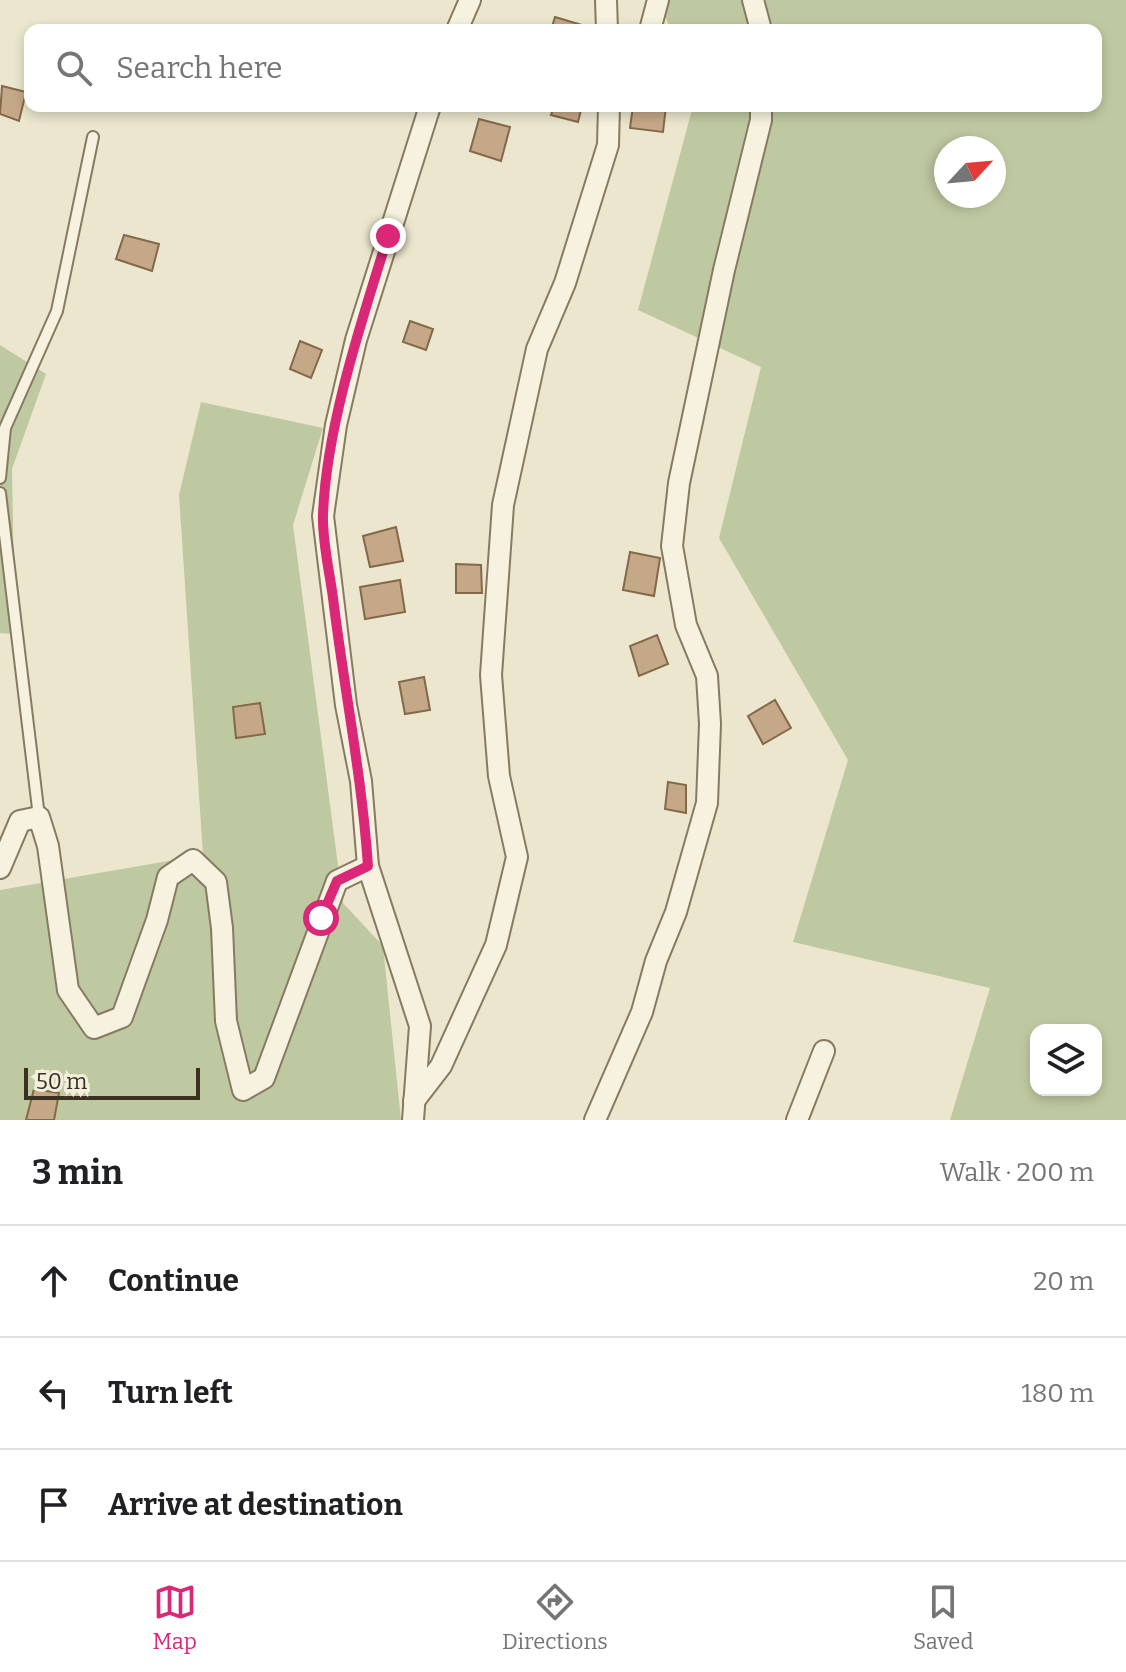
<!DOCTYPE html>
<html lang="en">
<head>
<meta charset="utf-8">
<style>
  :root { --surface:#fff; --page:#f2f2f2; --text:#202124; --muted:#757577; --line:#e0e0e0; --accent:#db2777 }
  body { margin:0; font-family:Bitter,serif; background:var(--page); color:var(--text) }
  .controls { position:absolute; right:24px; bottom:24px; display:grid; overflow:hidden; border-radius:16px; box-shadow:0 4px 12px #0003 }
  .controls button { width:72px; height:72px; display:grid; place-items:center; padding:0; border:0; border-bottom:2px solid var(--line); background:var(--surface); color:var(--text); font:40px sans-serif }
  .compass { position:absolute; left:934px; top:136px; width:72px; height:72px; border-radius:50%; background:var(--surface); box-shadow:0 4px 12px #0003; rotate:64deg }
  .scale { position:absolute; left:24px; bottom:20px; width:176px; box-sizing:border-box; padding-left:8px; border:4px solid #3a3123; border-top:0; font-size:22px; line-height:28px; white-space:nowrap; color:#3a3123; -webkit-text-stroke:6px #f3efdc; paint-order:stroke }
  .stop { position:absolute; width:24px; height:24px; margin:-18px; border:6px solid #db2777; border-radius:50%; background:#fff }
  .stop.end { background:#db2777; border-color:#fff; box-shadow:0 2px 8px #0008 }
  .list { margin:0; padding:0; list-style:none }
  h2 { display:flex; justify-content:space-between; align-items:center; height:104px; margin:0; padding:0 32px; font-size:34px }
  h2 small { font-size:26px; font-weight:400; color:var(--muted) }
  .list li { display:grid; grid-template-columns:52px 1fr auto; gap:24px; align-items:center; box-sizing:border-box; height:112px; padding:0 32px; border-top:2px solid var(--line) }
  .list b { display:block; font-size:30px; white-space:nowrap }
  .list em { font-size:26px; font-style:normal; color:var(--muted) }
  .icon { flex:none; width:44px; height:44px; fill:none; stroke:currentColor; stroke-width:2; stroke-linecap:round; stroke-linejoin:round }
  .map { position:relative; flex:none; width:1126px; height:1120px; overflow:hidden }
  .search { position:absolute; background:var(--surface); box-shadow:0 4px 12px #0003; left:24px; right:24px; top:24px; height:88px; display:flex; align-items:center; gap:20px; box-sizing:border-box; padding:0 28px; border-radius:16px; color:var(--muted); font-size:30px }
  .sheet { height:440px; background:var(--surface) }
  nav { display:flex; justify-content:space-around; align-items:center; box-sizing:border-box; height:112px; border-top:2px solid var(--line); background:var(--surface); font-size:22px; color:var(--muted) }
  nav a { display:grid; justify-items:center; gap:4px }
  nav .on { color:var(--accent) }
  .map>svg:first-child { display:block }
  .green { fill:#bfc9a1; fill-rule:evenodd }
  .building { fill:#c5a887; stroke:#84684a; stroke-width:2 }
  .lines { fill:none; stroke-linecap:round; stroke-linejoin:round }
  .lane-casing { stroke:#877a62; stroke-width:14 }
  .street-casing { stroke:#877a62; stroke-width:24 }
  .lane { stroke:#f6f2df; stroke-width:10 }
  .street { stroke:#f6f2df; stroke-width:20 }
  .route { stroke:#db2777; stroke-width:10 }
</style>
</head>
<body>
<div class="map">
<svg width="1126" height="1120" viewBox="0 0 1126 1120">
  <rect width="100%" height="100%" fill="#ebe6cd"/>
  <!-- green -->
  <g class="green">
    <path d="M 658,0 L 1126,0 L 1126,1120 L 950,1120 L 990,988 L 793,942 L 848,760 L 719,538 L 761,367 L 638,310 L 693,106 L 1096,106 L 1096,30 L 671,30 ZM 946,148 L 994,148 L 994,196 L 946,196 ZM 1036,1030 L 1096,1030 L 1096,1090 L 1036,1090 Z"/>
    <path d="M 0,345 L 46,374 L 12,469 L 15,634 L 0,633 Z"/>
    <path d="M 201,402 L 323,428 L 293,525 L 343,903 L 383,946 L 401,1120 L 0,1120 L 0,890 L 203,855 L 179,495 Z"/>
  </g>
  <!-- building -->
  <g class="building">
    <path d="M 555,17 L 585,26 L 584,30 L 551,30 Z"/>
    <path d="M 2,86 L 26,92 L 19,121 L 0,114 Z"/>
    <path d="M 554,106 L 582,106 L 578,122 L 551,115 Z"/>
    <path d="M 633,106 L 666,106 L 663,132 L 630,128 Z"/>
    <path d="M 479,119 L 510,127 L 501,161 L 470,151 Z"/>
    <path d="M 124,235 L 159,244 L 152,271 L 116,259 Z"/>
    <path d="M 410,321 L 433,329 L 426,350 L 403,342 Z"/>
    <path d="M 300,341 L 322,350 L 311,378 L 290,369 Z"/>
    <path d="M 396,527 L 403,561 L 370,567 L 363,536 Z"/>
    <path d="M 630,552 L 660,558 L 654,596 L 623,590 Z"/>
    <path d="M 456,564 L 481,565 L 482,593 L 456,593 Z"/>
    <path d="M 400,580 L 405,612 L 365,619 L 360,587 Z"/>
    <path d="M 657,635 L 668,664 L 639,676 L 630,646 Z"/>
    <path d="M 424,677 L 430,710 L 405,714 L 399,682 Z"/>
    <path d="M 775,700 L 791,728 L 763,744 L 748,716 Z"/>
    <path d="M 260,703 L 265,734 L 236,738 L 233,707 Z"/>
    <path d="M 668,782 L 686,785 L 686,813 L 665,809 Z"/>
    <path d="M 34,1089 L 59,1093 L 54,1120 L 26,1120 Z"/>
  </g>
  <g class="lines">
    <!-- lane casing -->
    <g class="lane-casing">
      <g id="lane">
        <path d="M 0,478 L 5,428 L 57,311 L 93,137"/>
        <path d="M 0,493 L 39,817"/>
      </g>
    </g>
    <!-- street casing -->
    <g class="street-casing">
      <g id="street">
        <path d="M 606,0 L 607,30"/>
        <path d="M 753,0 L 761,30"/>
        <path d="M 457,30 L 470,0"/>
        <path d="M 650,30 L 658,0"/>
        <path d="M 0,868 L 20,821 L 39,817 L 48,846 L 68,990 L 94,1028 L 122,1017 L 157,920 L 168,877 L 193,860 L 216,882 L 222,928 L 226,1021 L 243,1090 L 264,1078 L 337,881 L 368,866"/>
        <path d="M 414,1101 L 441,1066 L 496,945 L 517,857 L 499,776 L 491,675 L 503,505 L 537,349 L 565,283 L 608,145 L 609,106"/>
        <path d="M 413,1120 L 420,1026 L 368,866 L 361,781 L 346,705 L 323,516 L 336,425 L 356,340 L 430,106"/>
        <path d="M 595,1120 L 642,1012 L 656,961 L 676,912 L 707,803 L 710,724 L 707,676 L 686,625 L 672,546 L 679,483 L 724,270 L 761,120 L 761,106"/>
        <path d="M 797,1120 L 824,1051"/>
      </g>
    </g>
    <!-- lane -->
    <use href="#lane" class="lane"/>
    <!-- street -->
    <use href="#street" class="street"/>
  </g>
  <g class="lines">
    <!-- route -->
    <path class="route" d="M 321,918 L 337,881 L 368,866 C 362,778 345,693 334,606 C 331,577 322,544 323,515 C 326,427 362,320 388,236"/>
  </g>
</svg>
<div class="controls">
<button><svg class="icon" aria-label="layers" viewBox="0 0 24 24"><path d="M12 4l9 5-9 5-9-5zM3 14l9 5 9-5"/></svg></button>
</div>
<svg class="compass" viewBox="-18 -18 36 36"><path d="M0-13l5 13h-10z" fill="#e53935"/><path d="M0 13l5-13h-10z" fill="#757577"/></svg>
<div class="scale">50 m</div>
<div class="stop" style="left:321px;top:918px"></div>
<div class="stop end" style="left:388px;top:236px"></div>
<div class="search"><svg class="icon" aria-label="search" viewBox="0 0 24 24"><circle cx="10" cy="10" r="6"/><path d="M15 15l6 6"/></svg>Search here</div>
</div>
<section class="sheet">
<h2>3 min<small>Walk · 200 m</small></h2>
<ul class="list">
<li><svg class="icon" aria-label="ahead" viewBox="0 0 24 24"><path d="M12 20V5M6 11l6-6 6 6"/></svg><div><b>Continue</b></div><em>20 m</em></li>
<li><svg class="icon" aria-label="left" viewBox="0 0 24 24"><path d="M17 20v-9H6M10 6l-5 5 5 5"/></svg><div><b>Turn left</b></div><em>180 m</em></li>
<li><svg class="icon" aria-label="arrive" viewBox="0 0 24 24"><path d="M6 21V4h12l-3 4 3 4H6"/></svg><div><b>Arrive at destination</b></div></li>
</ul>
</section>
<nav>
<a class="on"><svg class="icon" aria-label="map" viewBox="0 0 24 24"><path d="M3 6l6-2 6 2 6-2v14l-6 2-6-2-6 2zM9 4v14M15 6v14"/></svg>Map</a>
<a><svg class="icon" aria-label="directions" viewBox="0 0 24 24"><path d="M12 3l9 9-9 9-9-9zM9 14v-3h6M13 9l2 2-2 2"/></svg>Directions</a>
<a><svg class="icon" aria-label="saved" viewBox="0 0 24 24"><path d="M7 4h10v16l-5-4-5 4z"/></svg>Saved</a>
</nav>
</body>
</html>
